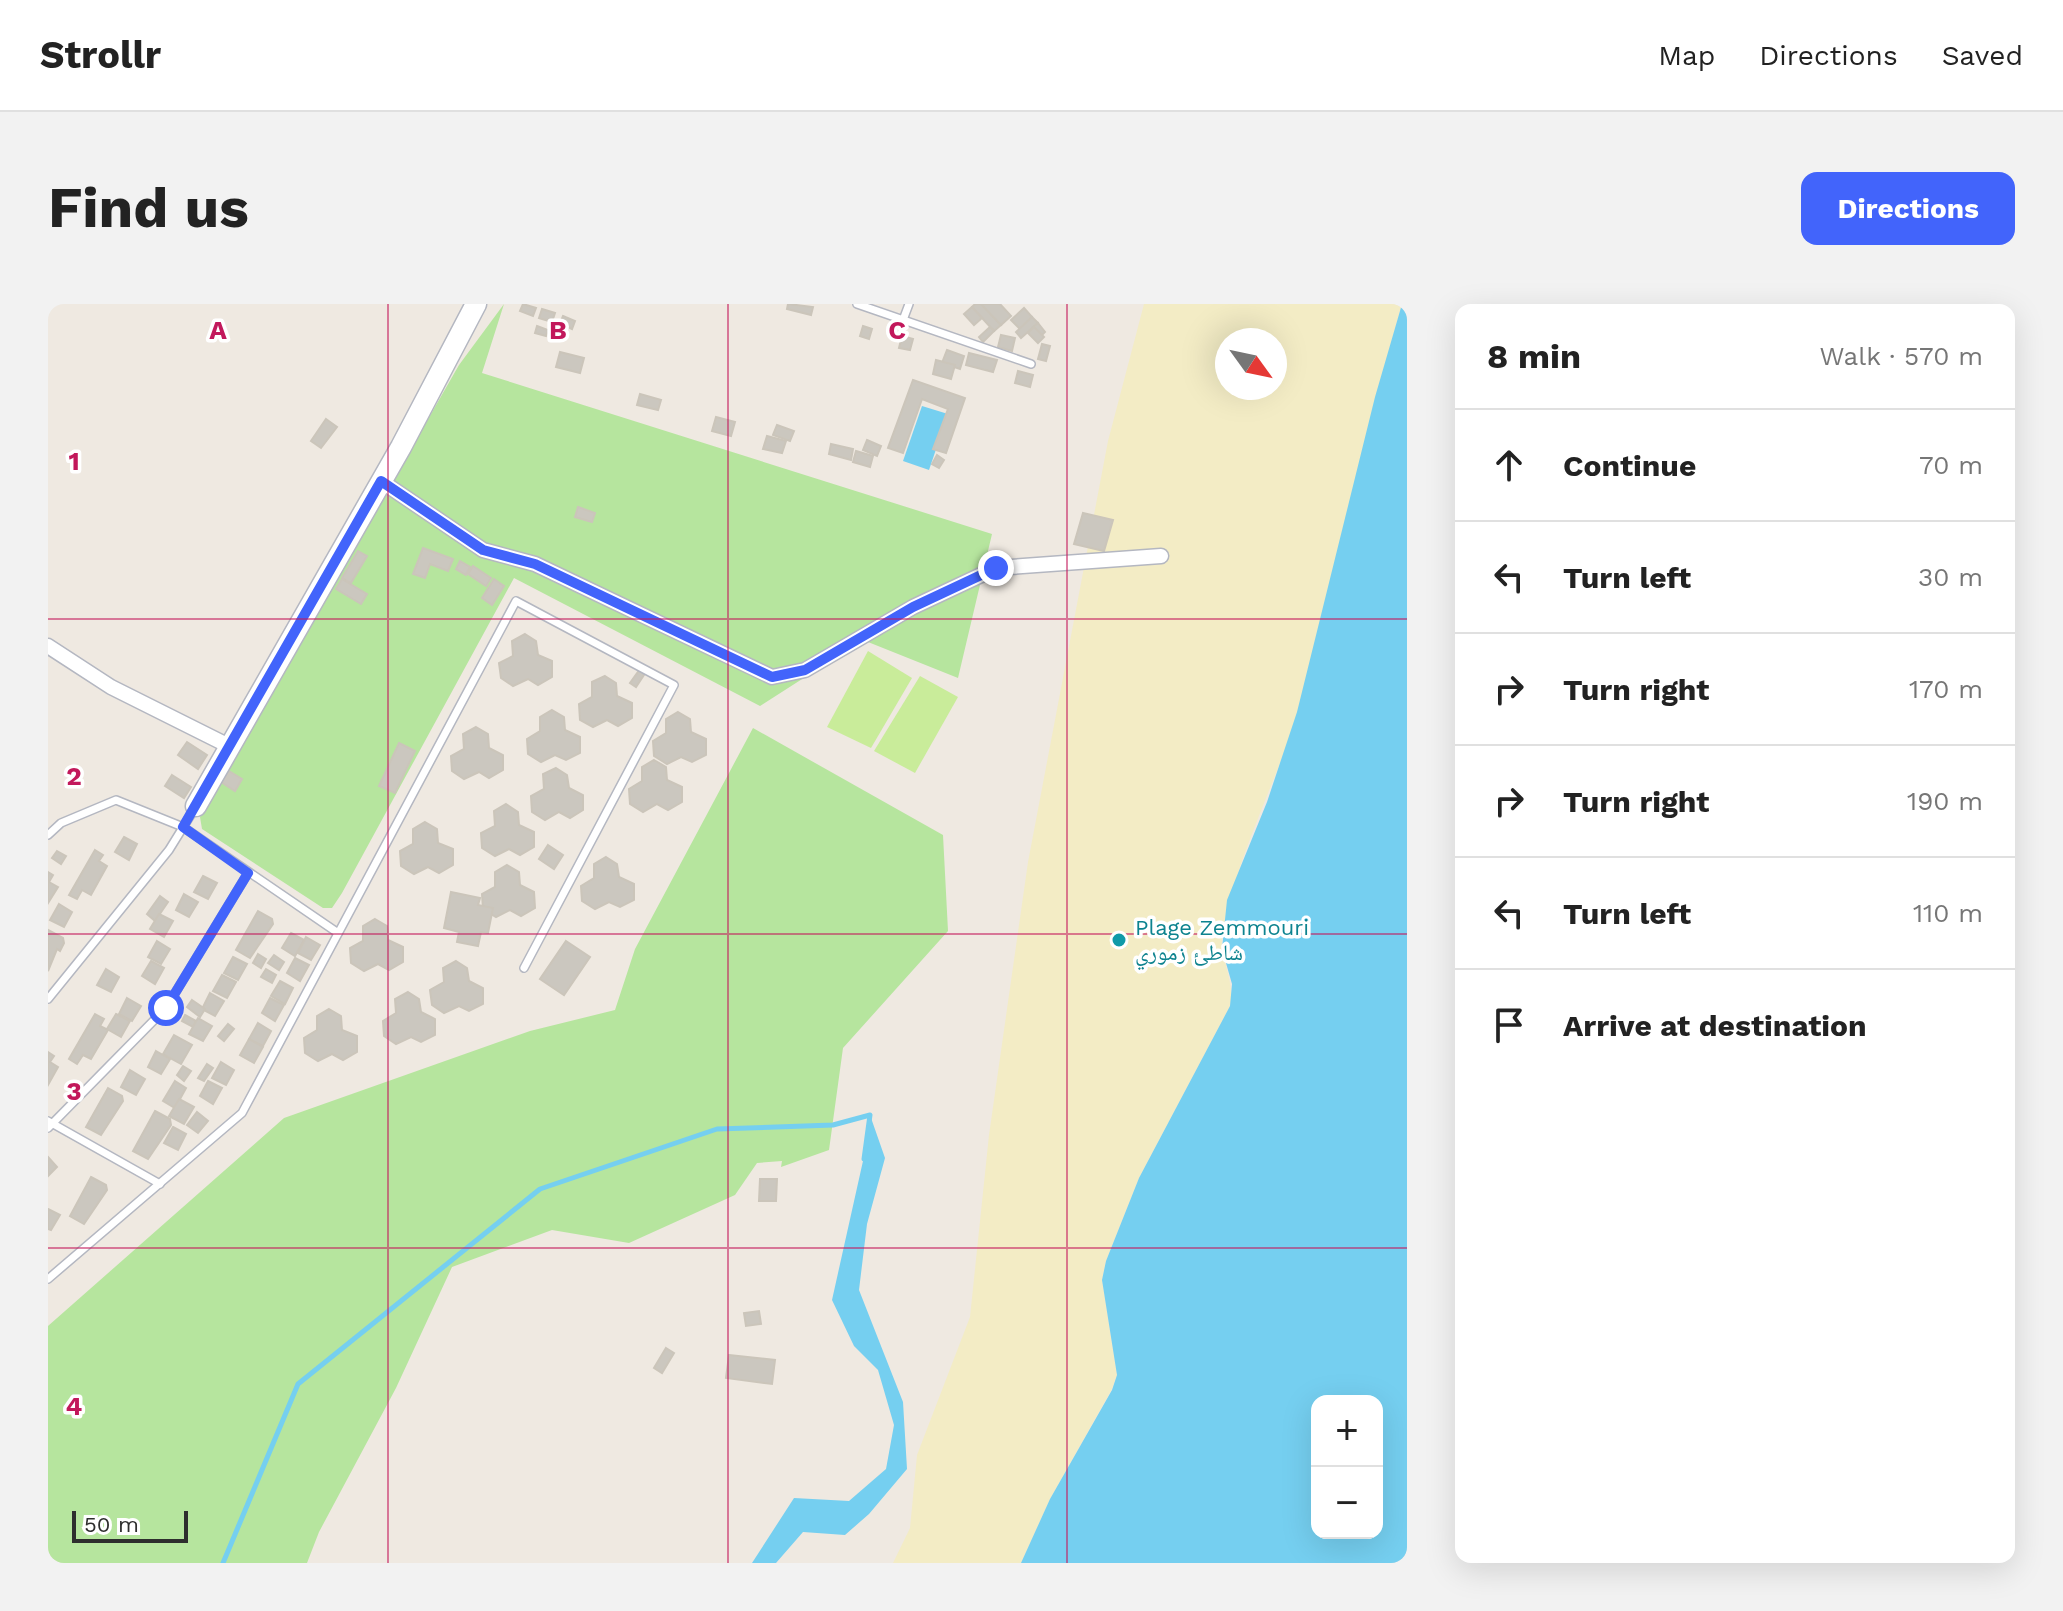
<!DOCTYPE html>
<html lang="en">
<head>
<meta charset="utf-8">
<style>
  :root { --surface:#fff; --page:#f2f2f2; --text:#222; --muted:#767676; --line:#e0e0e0; --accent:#4264fb }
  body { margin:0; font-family:"Work Sans","Noto Naskh Arabic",sans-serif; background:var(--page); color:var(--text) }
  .controls { position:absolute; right:24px; bottom:24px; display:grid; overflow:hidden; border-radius:16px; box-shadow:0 8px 32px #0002 }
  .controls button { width:72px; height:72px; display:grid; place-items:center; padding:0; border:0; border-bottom:2px solid var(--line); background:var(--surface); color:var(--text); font:40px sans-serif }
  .compass { position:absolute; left:1167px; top:24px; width:72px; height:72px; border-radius:50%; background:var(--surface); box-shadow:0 8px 32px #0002; rotate:123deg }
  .scale { position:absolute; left:24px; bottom:20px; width:116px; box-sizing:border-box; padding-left:8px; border:4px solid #2e2e2e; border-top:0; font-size:22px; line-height:28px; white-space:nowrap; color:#2e2e2e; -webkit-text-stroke:6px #fff; paint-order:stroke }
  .stop { position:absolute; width:24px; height:24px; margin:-18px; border:6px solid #4264fb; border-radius:50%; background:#fff }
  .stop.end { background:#4264fb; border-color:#fff; box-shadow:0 2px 8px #0008 }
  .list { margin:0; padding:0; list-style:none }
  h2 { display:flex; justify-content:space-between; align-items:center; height:104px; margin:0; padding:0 32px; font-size:34px }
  h2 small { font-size:26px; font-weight:400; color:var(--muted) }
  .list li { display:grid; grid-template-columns:52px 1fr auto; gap:24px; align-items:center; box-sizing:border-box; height:112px; padding:0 32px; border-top:2px solid var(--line) }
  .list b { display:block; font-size:30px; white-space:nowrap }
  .list em { font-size:26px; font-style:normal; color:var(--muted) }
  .icon { flex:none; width:44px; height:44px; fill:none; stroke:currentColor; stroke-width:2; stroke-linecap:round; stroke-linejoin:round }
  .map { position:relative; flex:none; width:1359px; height:1259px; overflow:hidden; border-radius:16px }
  header { display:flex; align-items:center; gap:48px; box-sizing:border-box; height:112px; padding:0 40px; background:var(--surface); border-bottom:2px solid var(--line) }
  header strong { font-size:38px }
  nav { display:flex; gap:44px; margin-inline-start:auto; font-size:28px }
  .intro { display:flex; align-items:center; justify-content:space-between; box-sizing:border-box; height:192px; padding:0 48px }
  h1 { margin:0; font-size:56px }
  .button { padding:20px 36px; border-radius:16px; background:var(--accent); color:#fff; font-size:28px; font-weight:700 }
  main { display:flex; gap:48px; padding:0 48px }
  aside { flex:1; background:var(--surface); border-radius:16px; box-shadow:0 8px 32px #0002 }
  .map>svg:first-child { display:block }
  .green { fill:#b6e59e }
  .sand { fill:#f3ecc5; fill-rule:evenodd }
  .pitch { fill:#c9ec9a }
  .water { fill:#75cff0; fill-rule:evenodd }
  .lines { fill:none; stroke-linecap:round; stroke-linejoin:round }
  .stream { stroke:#75cff0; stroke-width:5 }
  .building { fill:#cbc7bf; stroke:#cbc5ba; stroke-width:2 }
  .lane-casing { stroke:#b4b7c1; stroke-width:10 }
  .street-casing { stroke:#b4b7c1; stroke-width:17 }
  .secondary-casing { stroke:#b4b7c1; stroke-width:23 }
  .lane { stroke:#fff; stroke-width:7 }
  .street { stroke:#fff; stroke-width:14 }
  .secondary { stroke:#fff; stroke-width:20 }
  .route { stroke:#4264fb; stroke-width:10 }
  .grid { fill:none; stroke:#c2185b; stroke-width:2; stroke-opacity:0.55 }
  .culture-dot { fill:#0f9aa8; stroke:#fff; stroke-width:3 }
  .labels { text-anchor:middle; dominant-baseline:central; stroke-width:7; stroke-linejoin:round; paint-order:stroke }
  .culture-label { font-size:22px; fill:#0d838f; stroke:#fff; text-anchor:start }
  .grid-label { font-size:26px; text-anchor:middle; font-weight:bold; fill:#c2185b; stroke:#fff; stroke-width:7; stroke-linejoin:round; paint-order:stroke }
</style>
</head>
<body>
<header>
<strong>Strollr</strong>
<nav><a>Map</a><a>Directions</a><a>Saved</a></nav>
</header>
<div class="intro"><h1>Find us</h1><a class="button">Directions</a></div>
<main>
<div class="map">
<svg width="1359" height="1259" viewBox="0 0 1359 1259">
  <rect width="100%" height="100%" fill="#efe9e1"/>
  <!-- green -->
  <g class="green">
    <path d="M 456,0 L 434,69 L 944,230 L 910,374 L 815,336 L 712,402 L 466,274 L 294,589 L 284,604 L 275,604 L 154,525 L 152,513 L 411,61 Z"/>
    <path d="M 705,424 L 895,531 L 900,627 L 795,744 L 781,846 L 733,863 L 734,857 L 709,859 L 687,891 L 581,939 L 504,926 L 404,963 L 348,1084 L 271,1228 L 259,1259 L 0,1259 L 0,1022 L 236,814 L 482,727 L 567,706 L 587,645 Z"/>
  </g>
  <!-- sand -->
  <path class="sand" d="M 1096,0 L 1354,0 C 1315,134 1289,272 1250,407 C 1228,480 1190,549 1175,625 C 1169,652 1188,675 1182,702 L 1091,874 L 1058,957 L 1054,976 L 1069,1071 L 1064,1085 L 1002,1195 L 973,1259 L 845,1259 L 862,1224 L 869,1151 L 922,1013 L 941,831 L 980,558 L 1060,137 ZM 1179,36 L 1227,36 L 1227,84 L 1179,84 Z"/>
  <!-- pitch -->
  <g class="pitch">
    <path d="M 820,347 L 864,374 L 823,444 L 779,423 Z"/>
    <path d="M 872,372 L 910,393 L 867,469 L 826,447 Z"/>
  </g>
  <!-- water -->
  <g class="water">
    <path d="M 1354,0 L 1359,0 L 1359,1259 L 973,1259 L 1002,1195 L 1064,1086 L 1069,1071 L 1054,976 L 1058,957 L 1091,874 L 1182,702 L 1184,680 L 1174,645 L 1179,596 L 1219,498 L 1249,408 L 1327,93 ZM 1329,1097 L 1329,1229 L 1269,1229 L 1269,1097 Z"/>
    <path d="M 874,102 L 900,110 L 881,166 L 855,157 Z"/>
    <path d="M 822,811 L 837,854 L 819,920 L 811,986 L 855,1098 L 859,1165 L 821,1210 L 797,1231 L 755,1228 L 728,1259 L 704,1259 L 746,1194 L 801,1197 L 838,1165 L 846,1121 L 830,1066 L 806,1042 L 784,996 L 817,848 Z"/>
  </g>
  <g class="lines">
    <!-- stream -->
    <path class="stream" d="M 175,1259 L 250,1080 L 492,885 L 669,825 L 785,821 L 822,811 L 816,855"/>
  </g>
  <!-- building -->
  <g class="building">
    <path d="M 475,0 L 488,4 L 485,12 L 472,7 Z"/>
    <path d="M 740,0 L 765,3 L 763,11 L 739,5 Z"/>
    <path d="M 927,0 L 933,0 L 953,21 L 946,27 L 924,3 Z"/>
    <path d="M 933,0 L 952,0 L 963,12 L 953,21 Z"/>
    <path d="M 924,3 L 934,14 L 926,21 L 916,10 Z"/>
    <path d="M 976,4 L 984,13 L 972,25 L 963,16 Z"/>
    <path d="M 494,5 L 507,9 L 504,18 L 491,14 Z"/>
    <path d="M 515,12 L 527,17 L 524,25 L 512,19 Z"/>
    <path d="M 984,13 L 990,19 L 973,34 L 968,28 Z"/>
    <path d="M 990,19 L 997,28 L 993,32 L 985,23 Z"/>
    <path d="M 489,22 L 500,26 L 498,32 L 487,29 Z"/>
    <path d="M 815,22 L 824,25 L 821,35 L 812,32 Z"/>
    <path d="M 942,23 L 946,27 L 935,38 L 931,33 Z"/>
    <path d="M 986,23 L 996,33 L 990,39 L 980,29 Z"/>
    <path d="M 953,31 L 967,34 L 964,47 L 950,43 Z"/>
    <path d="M 854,32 L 865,35 L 862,46 L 851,44 Z"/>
    <path d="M 994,40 L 1002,42 L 998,57 L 990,55 Z"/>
    <path d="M 899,46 L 916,52 L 912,65 L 894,59 Z"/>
    <path d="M 512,48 L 536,54 L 532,69 L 508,63 Z"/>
    <path d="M 921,49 L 949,56 L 945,68 L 918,61 Z"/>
    <path d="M 888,56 L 907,61 L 903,75 L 885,70 Z"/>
    <path d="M 970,67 L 985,71 L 982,83 L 967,79 Z"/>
    <path d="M 865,76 L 917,94 L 898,149 L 885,145 L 900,105 L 874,95 L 855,149 L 840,144 Z"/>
    <path d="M 592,90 L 613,96 L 610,106 L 589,101 Z"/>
    <path d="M 668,113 L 687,118 L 683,132 L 664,127 Z"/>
    <path d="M 278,115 L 289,123 L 273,144 L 263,137 Z"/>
    <path d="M 729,121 L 746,127 L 742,137 L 725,131 Z"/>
    <path d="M 719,132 L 738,137 L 734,149 L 715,145 Z"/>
    <path d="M 819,136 L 833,142 L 829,152 L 815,146 Z"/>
    <path d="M 783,140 L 805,145 L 803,156 L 781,150 Z"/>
    <path d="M 808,147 L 825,152 L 822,163 L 805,158 Z"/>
    <path d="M 889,151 L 896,156 L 891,164 L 884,160 Z"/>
    <path d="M 530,203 L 547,209 L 544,218 L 527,213 Z"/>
    <path d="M 1035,209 L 1065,216 L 1056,247 L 1026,240 Z"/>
    <path d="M 375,244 L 405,255 L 400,267 L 382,260 L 377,274 L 365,270 Z"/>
    <path d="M 310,247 L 319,252 L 303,279 L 294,274 Z"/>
    <path d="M 412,257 L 422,263 L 418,271 L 408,265 Z"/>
    <path d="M 425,262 L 443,274 L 438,282 L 420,270 Z"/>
    <path d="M 294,275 L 319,290 L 313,300 L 288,285 Z"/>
    <path d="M 446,275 L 456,282 L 444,301 L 434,294 Z"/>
    <path d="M 477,330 L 488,337 L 490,351 L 504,357 L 504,373 L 490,381 L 480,375 L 465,382 L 453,374 L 451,359 L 465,352 L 464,337 Z"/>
    <path d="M 592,365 L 598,368 L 588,383 L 582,379 Z"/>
    <path d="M 557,372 L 568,379 L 569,392 L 584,399 L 584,414 L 570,422 L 559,416 L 545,423 L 532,416 L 531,400 L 544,393 L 544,378 Z"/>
    <path d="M 504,406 L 516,413 L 517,426 L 532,433 L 532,449 L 518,456 L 507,451 L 493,458 L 480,450 L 479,435 L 492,427 L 492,413 Z"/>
    <path d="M 630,408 L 642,415 L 643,428 L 658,435 L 658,451 L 644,458 L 633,453 L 619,460 L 606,452 L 605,437 L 618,429 L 618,415 Z"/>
    <path d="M 428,423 L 440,430 L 441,444 L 455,451 L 455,466 L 441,474 L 431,468 L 416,475 L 404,467 L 403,452 L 416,445 L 415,430 Z"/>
    <path d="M 139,438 L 159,451 L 150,465 L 130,451 Z"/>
    <path d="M 351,439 L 367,447 L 347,489 L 331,482 Z"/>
    <path d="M 606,456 L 618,463 L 619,476 L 634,483 L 634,498 L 620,506 L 609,500 L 595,508 L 582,500 L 581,485 L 594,477 L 594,463 Z"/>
    <path d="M 508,464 L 519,471 L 521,484 L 535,491 L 535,506 L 522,514 L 511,508 L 497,516 L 484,508 L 483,492 L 496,485 L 495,470 Z"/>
    <path d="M 181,467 L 194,475 L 187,487 L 173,478 Z"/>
    <path d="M 124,471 L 143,483 L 136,494 L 117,482 Z"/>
    <path d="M 458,500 L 470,508 L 471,521 L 486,528 L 486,543 L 472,551 L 461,545 L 447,552 L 434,544 L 433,529 L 447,522 L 446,507 Z"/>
    <path d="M 377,518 L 389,525 L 390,539 L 405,545 L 405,561 L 391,569 L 380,563 L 366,570 L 353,562 L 352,547 L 365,540 L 365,525 Z"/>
    <path d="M 76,533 L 89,540 L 81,556 L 67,548 Z"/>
    <path d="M 500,541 L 515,551 L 506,565 L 491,555 Z"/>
    <path d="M 47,546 L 55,551 L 51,557 L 59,562 L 43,591 L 34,586 L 29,595 L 21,591 Z"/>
    <path d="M 9,547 L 18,552 L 13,560 L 4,554 Z"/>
    <path d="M 558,553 L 569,560 L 571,573 L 586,580 L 586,596 L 572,603 L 561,598 L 547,605 L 534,597 L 533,582 L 546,574 L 546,560 Z"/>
    <path d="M 459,561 L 471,568 L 472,581 L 486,588 L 487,604 L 473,612 L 462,606 L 448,613 L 435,605 L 434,590 L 447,583 L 447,568 Z"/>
    <path d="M 0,568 L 5,571 L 1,578 L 10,583 L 0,599 Z"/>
    <path d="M 155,572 L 169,579 L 160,595 L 146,588 Z"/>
    <path d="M 403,588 L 432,594 L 430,601 L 445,604 L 440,629 L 433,628 L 430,642 L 409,638 L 411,628 L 396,624 Z"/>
    <path d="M 136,590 L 150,598 L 141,613 L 128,606 Z"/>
    <path d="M 112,592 L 120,598 L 107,617 L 99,610 Z"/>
    <path d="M 11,600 L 24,608 L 16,623 L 2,616 Z"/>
    <path d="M 210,607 L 224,615 L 225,620 L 202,654 L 188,646 Z"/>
    <path d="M 111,610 L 125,617 L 116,633 L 102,625 Z"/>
    <path d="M 327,615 L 339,622 L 340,636 L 355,643 L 355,658 L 341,666 L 330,660 L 316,667 L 303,659 L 302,644 L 315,637 L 315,622 Z"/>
    <path d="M 0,626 L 15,634 L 16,639 L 12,647 L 9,645 L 0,667 Z"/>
    <path d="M 243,629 L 256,636 L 247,652 L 234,644 Z"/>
    <path d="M 258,633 L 272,641 L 263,656 L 250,649 Z"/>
    <path d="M 109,637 L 122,645 L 113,660 L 100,653 Z"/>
    <path d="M 518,637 L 542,653 L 516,691 L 492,675 Z"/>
    <path d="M 210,650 L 218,655 L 213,664 L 205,659 Z"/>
    <path d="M 226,651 L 236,658 L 231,666 L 220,659 Z"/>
    <path d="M 185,653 L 199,660 L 190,676 L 176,669 Z"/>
    <path d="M 247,654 L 261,661 L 252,677 L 239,669 Z"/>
    <path d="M 103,657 L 116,664 L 107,680 L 94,672 Z"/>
    <path d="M 408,657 L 419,664 L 421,677 L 435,684 L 435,700 L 421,707 L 411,702 L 396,709 L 384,701 L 382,686 L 396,678 L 395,664 Z"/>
    <path d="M 58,665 L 71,673 L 63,688 L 49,681 Z"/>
    <path d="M 218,665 L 228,671 L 224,679 L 213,673 Z"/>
    <path d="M 174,671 L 188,678 L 179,694 L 165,687 Z"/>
    <path d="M 232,677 L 245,684 L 237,700 L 223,692 Z"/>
    <path d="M 360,688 L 371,695 L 373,708 L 387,715 L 387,731 L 373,738 L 363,733 L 348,740 L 336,732 L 335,717 L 348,709 L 347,695 Z"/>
    <path d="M 162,689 L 176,697 L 167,712 L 154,705 Z"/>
    <path d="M 79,694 L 93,702 L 84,717 L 71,710 Z"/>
    <path d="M 222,694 L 236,701 L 227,717 L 214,709 Z"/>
    <path d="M 144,696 L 157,705 L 152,713 L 139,703 Z"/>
    <path d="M 281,705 L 293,712 L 294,726 L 309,732 L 309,748 L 295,756 L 284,750 L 270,757 L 257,749 L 256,734 L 269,726 L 269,712 Z"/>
    <path d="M 47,710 L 56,715 L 52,722 L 60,726 L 43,755 L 35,751 L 29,760 L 21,755 Z"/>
    <path d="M 68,710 L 82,717 L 73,733 L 59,725 Z"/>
    <path d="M 137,711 L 148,717 L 145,723 L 134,717 Z"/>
    <path d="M 150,714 L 164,722 L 155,737 L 141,730 Z"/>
    <path d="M 210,719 L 223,727 L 215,742 L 201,735 Z"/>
    <path d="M 180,720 L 186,725 L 176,737 L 170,732 Z"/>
    <path d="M 126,731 L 144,741 L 133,760 L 115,750 Z"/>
    <path d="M 201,735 L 215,743 L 206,759 L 192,751 Z"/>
    <path d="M 108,747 L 122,755 L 113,770 L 100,763 Z"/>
    <path d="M 0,748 L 6,752 L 2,758 L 10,763 L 0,781 Z"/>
    <path d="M 173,758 L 186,766 L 178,781 L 164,774 Z"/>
    <path d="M 159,760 L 165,764 L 156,777 L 150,774 Z"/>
    <path d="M 135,762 L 143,767 L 136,777 L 129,771 Z"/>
    <path d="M 82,766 L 97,775 L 88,791 L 73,783 Z"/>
    <path d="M 127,777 L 138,784 L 127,804 L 115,797 Z"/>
    <path d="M 160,777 L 174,784 L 165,800 L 152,792 Z"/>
    <path d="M 60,784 L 74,792 L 75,797 L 53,831 L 38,823 Z"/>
    <path d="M 131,795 L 146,803 L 136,820 L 121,812 Z"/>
    <path d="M 107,807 L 122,815 L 123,821 L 100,855 L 85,847 Z"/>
    <path d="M 149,808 L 160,817 L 150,829 L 139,821 Z"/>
    <path d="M 125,823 L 138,830 L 130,846 L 116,839 Z"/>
    <path d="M 0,853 L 9,863 L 0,872 Z"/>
    <path d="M 43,873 L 58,881 L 59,886 L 36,920 L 22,912 Z"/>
    <path d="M 712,875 L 729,875 L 728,897 L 711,897 Z"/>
    <path d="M 0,905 L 12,911 L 3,926 L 0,925 Z"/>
    <path d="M 711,1007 L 713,1020 L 698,1022 L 696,1009 Z"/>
    <path d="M 618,1044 L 626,1049 L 614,1069 L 606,1064 Z"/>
    <path d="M 681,1051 L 727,1056 L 724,1080 L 678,1074 Z"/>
  </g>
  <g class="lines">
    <!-- lane casing -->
    <g class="lane-casing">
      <g id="lane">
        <path d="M 809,0 L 983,60"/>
        <path d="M 855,16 L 861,0"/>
        <path d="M 0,531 L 13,519 L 68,496 L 135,523 L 290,629"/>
        <path d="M 0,695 L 121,546 L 147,504"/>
        <path d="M 0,817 L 112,880"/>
        <path d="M 0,824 L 118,704 L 200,569"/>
        <path d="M 0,975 L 194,809 L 468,297 L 626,381 L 476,664"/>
      </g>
    </g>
    <!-- street casing -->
    <g class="street-casing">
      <g id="street">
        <path d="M 333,177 L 435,246 L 487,260 L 724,373 L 757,366 L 865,303 L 948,264 L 1113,252"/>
        <path d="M 0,342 L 63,383 L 183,443"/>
      </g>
    </g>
    <!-- secondary casing -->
    <g class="secondary-casing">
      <path id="secondary" d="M 148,502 L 353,143 L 428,0"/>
    </g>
    <!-- lane -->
    <use href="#lane" class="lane"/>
    <!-- street -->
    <use href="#street" class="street"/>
    <!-- secondary -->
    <use href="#secondary" class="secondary"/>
  </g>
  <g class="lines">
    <!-- route -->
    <path class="route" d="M 118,704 L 200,569 L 135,523 L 333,177 L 435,246 L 487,260 L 724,373 L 757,366 L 865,303 L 948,264"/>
  </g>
  <!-- grid -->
  <path class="grid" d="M 340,0 L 340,1259M 680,0 L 680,1259M 1019,0 L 1019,1259M 0,315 L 1359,315M 0,630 L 1359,630M 0,944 L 1359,944"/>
  <!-- markers -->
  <circle class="culture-dot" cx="1071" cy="636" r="8"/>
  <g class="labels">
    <!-- culture labels -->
    <g class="culture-label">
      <text x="1087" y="623">Plage Zemmouri<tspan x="1087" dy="25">شاطئ زموري</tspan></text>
    </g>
  </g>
  <g class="grid-label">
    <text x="170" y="35">A</text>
    <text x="510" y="35">B</text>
    <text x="849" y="35">C</text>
    <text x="26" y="166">1</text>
    <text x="26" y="481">2</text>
    <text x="26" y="796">3</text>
    <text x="26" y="1111">4</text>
  </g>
</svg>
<div class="controls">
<button>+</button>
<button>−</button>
</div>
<svg class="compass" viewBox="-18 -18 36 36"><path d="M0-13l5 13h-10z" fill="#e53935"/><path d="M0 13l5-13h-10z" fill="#767676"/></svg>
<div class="scale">50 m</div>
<div class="stop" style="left:118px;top:704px"></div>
<div class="stop end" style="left:948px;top:264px"></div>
</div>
<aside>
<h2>8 min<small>Walk · 570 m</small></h2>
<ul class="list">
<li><svg class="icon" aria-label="ahead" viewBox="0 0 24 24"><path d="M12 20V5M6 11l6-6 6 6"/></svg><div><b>Continue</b></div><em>70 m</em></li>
<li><svg class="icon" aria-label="left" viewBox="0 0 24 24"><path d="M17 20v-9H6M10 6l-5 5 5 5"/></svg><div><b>Turn left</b></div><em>30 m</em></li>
<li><svg class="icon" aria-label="right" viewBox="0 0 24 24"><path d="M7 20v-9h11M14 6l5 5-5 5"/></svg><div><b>Turn right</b></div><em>170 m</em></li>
<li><svg class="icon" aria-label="right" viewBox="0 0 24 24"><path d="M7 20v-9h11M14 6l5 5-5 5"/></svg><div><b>Turn right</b></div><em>190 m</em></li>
<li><svg class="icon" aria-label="left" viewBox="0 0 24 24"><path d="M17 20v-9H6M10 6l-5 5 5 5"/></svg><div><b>Turn left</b></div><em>110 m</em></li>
<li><svg class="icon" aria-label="arrive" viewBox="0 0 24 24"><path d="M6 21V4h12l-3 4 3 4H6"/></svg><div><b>Arrive at destination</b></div></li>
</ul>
</aside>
</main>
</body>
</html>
